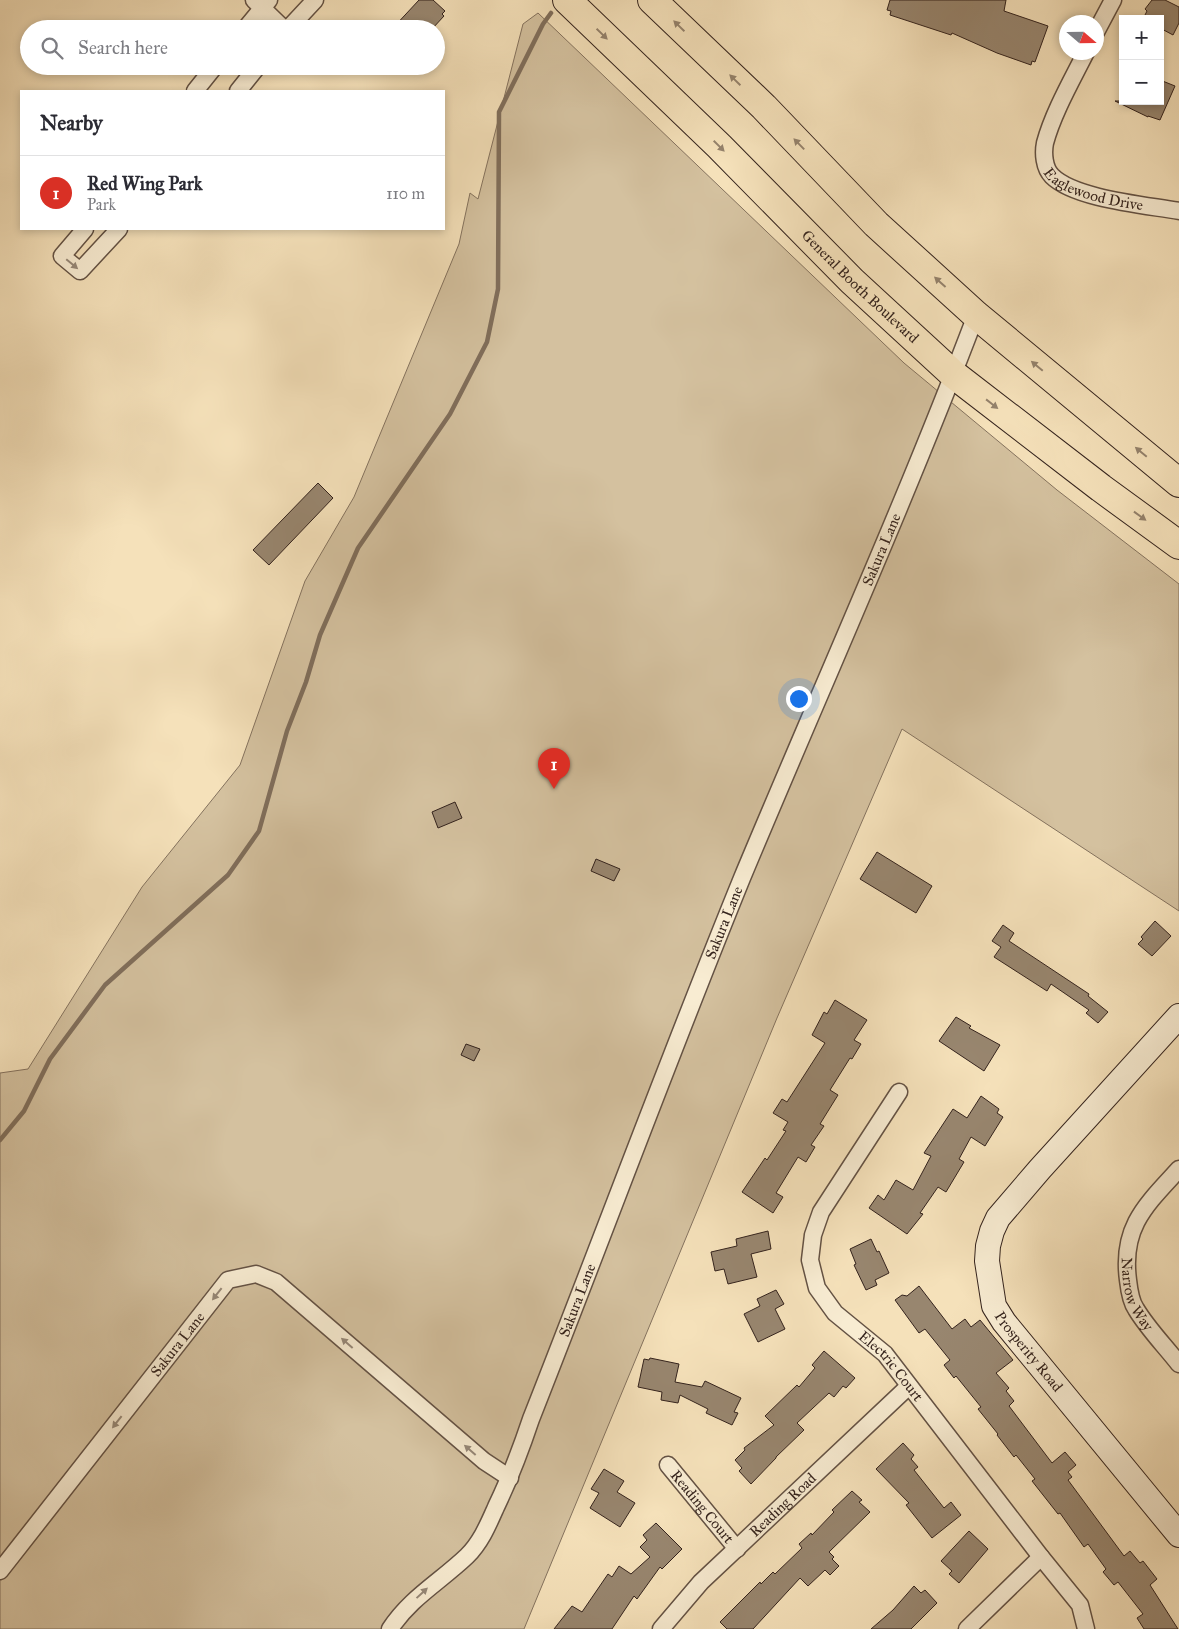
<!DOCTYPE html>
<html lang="en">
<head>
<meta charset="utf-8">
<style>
  :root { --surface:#fff; --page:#f7f7f7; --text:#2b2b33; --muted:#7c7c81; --line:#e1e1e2; --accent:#d93025 }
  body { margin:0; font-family:"IM FELL Great Primer",serif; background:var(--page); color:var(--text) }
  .controls { position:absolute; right:15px; top:15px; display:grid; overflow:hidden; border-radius:0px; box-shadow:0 2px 8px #0003 }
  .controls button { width:45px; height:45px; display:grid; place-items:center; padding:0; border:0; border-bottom:1px solid var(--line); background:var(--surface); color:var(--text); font:25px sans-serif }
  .compass { position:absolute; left:1059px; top:15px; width:45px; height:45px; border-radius:50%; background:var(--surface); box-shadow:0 2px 8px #0003; rotate:110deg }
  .you { position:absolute; left:798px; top:698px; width:18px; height:18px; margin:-12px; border:4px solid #fff; border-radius:50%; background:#1a73e8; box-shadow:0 0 0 8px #1a73e833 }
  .badge { display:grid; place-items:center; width:32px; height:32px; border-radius:50%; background:var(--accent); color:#fff; font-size:16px; font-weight:700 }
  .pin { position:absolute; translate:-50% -41px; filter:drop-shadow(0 1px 2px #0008) }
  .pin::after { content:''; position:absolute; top:26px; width:18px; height:15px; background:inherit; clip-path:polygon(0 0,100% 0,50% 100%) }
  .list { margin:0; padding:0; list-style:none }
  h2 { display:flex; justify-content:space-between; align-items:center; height:65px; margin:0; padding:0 20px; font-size:21px }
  h2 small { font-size:16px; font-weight:400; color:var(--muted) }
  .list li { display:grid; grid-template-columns:32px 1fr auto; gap:15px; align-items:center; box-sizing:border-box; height:75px; padding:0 20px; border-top:1px solid var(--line) }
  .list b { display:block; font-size:19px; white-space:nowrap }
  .list p { margin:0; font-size:16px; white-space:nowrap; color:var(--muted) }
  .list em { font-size:16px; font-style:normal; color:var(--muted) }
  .icon { flex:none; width:28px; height:28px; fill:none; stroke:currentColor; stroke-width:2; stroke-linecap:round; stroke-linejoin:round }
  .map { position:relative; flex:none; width:1179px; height:1629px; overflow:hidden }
  .search { position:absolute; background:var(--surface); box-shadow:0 2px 8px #0003; left:20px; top:20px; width:425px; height:55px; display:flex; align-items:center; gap:12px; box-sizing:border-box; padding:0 18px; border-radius:28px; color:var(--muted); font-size:19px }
  .panel { position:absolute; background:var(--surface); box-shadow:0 2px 8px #0003; left:20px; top:90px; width:425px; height:140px; border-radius:0px }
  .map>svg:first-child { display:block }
  .green { fill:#d4c19f; stroke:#84725e }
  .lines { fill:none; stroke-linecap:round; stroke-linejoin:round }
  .stream { stroke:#806e5b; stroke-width:4.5 }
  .building { fill:#98866f; stroke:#34231d }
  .street-casing { stroke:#645244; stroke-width:19 }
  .secondary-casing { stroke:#34231d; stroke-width:26 }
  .highway-casing { stroke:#34231d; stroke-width:30 }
  .street { stroke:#f8ecd2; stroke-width:16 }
  .secondary { stroke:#f8ecd2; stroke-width:24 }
  .highway { stroke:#f5e1ba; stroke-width:28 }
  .oneway { fill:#94826c }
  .oneway2 { fill:#968878 }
  .labels { text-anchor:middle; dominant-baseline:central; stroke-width:4.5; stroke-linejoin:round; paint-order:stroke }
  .street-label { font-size:15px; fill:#34231d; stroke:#f8ecd2 }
</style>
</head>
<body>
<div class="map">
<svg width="1179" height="1629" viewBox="0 0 1179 1629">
  <rect width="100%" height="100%" fill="#f5e1ba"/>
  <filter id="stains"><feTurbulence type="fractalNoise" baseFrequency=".004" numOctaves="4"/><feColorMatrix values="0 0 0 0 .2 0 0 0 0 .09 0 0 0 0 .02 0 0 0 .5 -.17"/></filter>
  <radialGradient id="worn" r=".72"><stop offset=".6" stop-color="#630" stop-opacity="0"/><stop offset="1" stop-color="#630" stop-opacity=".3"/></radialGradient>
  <!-- green -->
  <path class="green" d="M 538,13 L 904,363 L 1057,490 L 1179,584 L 1179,911 L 902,729 L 777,1018 L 524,1629 L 0,1629 L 0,1073 L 28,1069 L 142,887 L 240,765 L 305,581 L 354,497 L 459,244 L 470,193 L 478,199 L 523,24 Z"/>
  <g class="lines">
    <!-- stream -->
    <path class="stream" d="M 0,1140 L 24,1111 L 50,1059 L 105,985 L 228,875 L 259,831 L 287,731 L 306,682 L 320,635 L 358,548 L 450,414 L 487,342 L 498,289 L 499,112 L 543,24 L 551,13"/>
  </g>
  <!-- building -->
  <g class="building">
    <path d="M 419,0 L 433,0 L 445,11 L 442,14 L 444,16 L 432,29 L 392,29 Z"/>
    <path d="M 890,0 L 1006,0 L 1004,11 L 1048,26 L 1035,62 L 1032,61 L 1031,65 L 997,53 L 952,33 L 951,35 L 890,15 L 891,11 L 887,10 Z"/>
    <path d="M 1152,0 L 1165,0 L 1179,7 L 1179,23 L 1173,35 L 1160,28 L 1160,19 L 1143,19 L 1147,11 L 1145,9 Z"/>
    <path d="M 1160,80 L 1175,86 L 1160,120 L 1148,116 L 1148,117 L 1115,101 L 1160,101 Z"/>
    <path d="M 318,483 L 333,498 L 269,565 L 253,550 Z"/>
    <path d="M 455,802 L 462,818 L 438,828 L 432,812 Z"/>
    <path d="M 877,852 L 932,886 L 916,913 L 860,879 Z"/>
    <path d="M 596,859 L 620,869 L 614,881 L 591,871 Z"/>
    <path d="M 1155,921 L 1171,936 L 1152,956 L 1138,944 L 1143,939 L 1141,937 Z"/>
    <path d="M 1003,925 L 1014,933 L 1009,941 L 1089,994 L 1088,996 L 1108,1012 L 1098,1023 L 1086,1013 L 1089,1010 L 1051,984 L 1047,991 L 994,957 L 1001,947 L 992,941 Z"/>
    <path d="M 835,1000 L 867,1020 L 854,1040 L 861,1044 L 852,1059 L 850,1058 L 830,1090 L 838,1095 L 820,1124 L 824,1126 L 811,1145 L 815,1147 L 806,1162 L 798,1157 L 776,1193 L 783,1197 L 773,1213 L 742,1192 L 765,1158 L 767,1160 L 786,1131 L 783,1130 L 788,1122 L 773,1113 L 782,1099 L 787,1102 L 825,1043 L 812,1035 L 824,1012 L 827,1014 Z"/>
    <path d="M 956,1017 L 971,1026 L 969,1028 L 1000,1045 L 984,1071 L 939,1041 Z"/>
    <path d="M 466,1044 L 480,1049 L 474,1061 L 461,1055 Z"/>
    <path d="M 981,1096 L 999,1109 L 997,1113 L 1003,1117 L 985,1146 L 971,1137 L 959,1159 L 964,1162 L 946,1192 L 938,1187 L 920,1213 L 923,1214 L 907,1234 L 869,1208 L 878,1195 L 884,1200 L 896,1180 L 913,1190 L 931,1156 L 924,1153 L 953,1109 L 967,1118 Z"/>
    <path d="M 768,1231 L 771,1249 L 751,1254 L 757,1277 L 728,1284 L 724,1269 L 715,1271 L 711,1252 L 737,1246 L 736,1239 Z"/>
    <path d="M 871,1239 L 877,1252 L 879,1251 L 889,1273 L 875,1280 L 877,1285 L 866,1290 L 854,1265 L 856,1264 L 850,1249 Z"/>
    <path d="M 919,1286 L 952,1329 L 965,1319 L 971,1327 L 980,1320 L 1013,1360 L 996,1373 L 1009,1388 L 1006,1391 L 1014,1401 L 1009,1406 L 1052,1463 L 1065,1452 L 1076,1465 L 1068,1472 L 1072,1477 L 1068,1480 L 1124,1556 L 1130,1551 L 1140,1563 L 1143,1561 L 1157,1579 L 1150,1585 L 1178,1629 L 1144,1629 L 1137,1618 L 1143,1614 L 1118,1582 L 1114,1585 L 1103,1572 L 1106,1569 L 1088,1544 L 1084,1547 L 1060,1513 L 1058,1514 L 1032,1481 L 1035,1479 L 1016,1455 L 1014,1457 L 997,1435 L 998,1434 L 978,1409 L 981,1407 L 956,1376 L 954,1378 L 944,1365 L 950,1360 L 925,1329 L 919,1333 L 895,1300 L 902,1295 L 907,1296 Z"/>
    <path d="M 776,1290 L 784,1304 L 775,1309 L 785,1329 L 758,1342 L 744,1314 L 760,1306 L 757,1299 Z"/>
    <path d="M 824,1351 L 855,1378 L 846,1388 L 843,1386 L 834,1397 L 829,1393 L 797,1423 L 804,1430 L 776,1457 L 776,1458 L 751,1484 L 739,1471 L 742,1468 L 735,1460 L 745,1450 L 744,1448 L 774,1425 L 765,1416 L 797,1385 L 799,1387 L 815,1368 L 812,1365 Z"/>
    <path d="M 650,1358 L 679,1364 L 675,1382 L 702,1387 L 705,1381 L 741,1398 L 734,1412 L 738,1413 L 732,1425 L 706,1413 L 708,1409 L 680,1395 L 678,1403 L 661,1400 L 662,1392 L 638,1387 L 644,1359 L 649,1360 Z"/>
    <path d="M 903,1443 L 914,1455 L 911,1459 L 918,1467 L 914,1470 L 944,1508 L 951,1502 L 961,1515 L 932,1538 L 906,1505 L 909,1503 L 876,1469 Z"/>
    <path d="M 604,1469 L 624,1481 L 617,1492 L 635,1503 L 620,1527 L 590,1508 L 599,1493 L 591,1489 Z"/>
    <path d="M 852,1491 L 862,1500 L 859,1502 L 870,1512 L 829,1552 L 834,1557 L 832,1559 L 839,1566 L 830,1575 L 825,1570 L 808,1586 L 800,1578 L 753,1629 L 727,1629 L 720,1622 L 760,1582 L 761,1584 L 773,1572 L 775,1574 L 802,1548 L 799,1544 L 811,1533 L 812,1535 L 834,1512 L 832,1510 Z"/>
    <path d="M 656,1523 L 682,1549 L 662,1569 L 660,1567 L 637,1599 L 634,1596 L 612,1629 L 554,1629 L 572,1606 L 582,1612 L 608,1574 L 612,1577 L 619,1566 L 631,1574 L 650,1557 L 640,1547 L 647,1540 L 643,1535 Z"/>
    <path d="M 969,1531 L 988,1549 L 959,1583 L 949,1574 L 952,1571 L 941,1561 Z"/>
    <path d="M 914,1586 L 921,1593 L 925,1590 L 937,1603 L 911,1629 L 871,1629 L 893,1610 Z"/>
  </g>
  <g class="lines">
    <!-- street casing -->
    <g class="street-casing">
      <g id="street">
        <path d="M 254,0 L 284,29"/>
        <path d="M 245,29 L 269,0"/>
        <path d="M 288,29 L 315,0"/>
        <path d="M 1096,32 L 1113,0"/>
        <path id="s1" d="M 1086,52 C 1072,80 1053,113 1045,143 C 1043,153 1044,168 1052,176 C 1075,199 1146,205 1179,211"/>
        <path d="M 195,91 L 215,66"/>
        <path d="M 238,91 L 258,66"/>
        <path d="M 85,229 L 62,256 L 80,271 L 119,229"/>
        <path id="s2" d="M 899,1092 L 821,1212 L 813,1235 L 810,1260 L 817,1288 L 835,1313 L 885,1354 L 1041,1557 L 1080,1605 L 1086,1629"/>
        <path id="s3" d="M 1179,1169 C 1146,1205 1121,1227 1128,1280 C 1129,1289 1131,1302 1136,1309 C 1148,1329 1165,1346 1179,1364"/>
        <path id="s4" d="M 668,1465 L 737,1549"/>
        <path id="s5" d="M 0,1571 L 228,1280 L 256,1274 L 276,1282 L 484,1461 L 510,1478"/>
        <path id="s6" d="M 390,1629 C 410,1598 441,1581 467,1556 C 481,1542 488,1525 496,1507 C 510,1478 521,1449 531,1419 C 602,1239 669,1057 742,878 C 820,691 904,505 976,315"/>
        <path id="s7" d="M 661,1629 L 701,1582 L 909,1386"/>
        <path d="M 967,1629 L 1041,1557"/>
      </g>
    </g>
    <!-- secondary casing -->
    <g class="secondary-casing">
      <g id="secondary">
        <path id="s8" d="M 1179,1016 L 1040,1169 L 998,1218 L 992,1231 L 988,1246 L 987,1261 L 994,1306 L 1004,1322 L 1179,1535"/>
      </g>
    </g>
    <!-- highway casing -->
    <g class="highway-casing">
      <g id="highway">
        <path id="s9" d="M 567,0 L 719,146 L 852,281 L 953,374 L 1101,488 L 1179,545"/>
        <path d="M 652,0 L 764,107 L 876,224 L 976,315 L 1179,483"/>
      </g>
    </g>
    <!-- street -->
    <use href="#street" class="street"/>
    <!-- secondary -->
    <use href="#secondary" class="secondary"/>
    <!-- highway -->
    <use href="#highway" class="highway"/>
  </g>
  <!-- one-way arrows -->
  <defs><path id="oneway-solid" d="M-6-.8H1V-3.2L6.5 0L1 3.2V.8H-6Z" transform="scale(1.25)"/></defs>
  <g class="oneway">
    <use href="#oneway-solid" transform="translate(679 26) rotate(-136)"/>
    <use href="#oneway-solid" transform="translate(602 34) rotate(44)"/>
    <use href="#oneway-solid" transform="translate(735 80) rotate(-136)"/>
    <use href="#oneway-solid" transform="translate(799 144) rotate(-134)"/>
    <use href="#oneway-solid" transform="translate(719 146) rotate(45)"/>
    <use href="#oneway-solid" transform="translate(940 282) rotate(-138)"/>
    <use href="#oneway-solid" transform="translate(1037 366) rotate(-140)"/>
    <use href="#oneway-solid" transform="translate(992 404) rotate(38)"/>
    <use href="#oneway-solid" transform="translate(1141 452) rotate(-140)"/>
    <use href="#oneway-solid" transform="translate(1140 516) rotate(36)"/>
  </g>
  <g class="oneway2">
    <use href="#oneway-solid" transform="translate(72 264) rotate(40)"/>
    <use href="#oneway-solid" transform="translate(217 1294) rotate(128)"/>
    <use href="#oneway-solid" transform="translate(347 1343) rotate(-139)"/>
    <use href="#oneway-solid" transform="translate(117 1422) rotate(128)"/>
    <use href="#oneway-solid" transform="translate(470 1450) rotate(-139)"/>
    <use href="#oneway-solid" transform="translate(422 1593) rotate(-43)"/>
  </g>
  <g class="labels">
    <!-- street labels -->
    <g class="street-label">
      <text stroke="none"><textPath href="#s1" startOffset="179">Eaglewood Drive</textPath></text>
      <text stroke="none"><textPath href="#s9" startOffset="410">General Booth Boulevard</textPath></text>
      <text stroke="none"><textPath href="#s6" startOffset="1196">Sakura Lane</textPath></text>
      <text stroke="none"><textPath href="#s6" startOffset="791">Sakura Lane</textPath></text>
      <text stroke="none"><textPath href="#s3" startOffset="144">Narrow Way</textPath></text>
      <text stroke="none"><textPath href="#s6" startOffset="386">Sakura Lane</textPath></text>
      <text stroke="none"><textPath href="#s5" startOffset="288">Sakura Lane</textPath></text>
      <text stroke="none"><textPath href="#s8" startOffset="419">Prosperity Road</textPath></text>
      <text stroke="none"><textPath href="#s2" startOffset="330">Electric Court</textPath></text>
      <text stroke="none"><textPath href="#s7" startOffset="174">Reading Road</textPath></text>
      <text stroke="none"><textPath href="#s4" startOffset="54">Reading Court</textPath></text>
    </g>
  </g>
  <rect width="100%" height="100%" filter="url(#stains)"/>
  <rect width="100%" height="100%" fill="url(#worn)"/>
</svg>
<div class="controls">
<button>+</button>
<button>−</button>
</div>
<svg class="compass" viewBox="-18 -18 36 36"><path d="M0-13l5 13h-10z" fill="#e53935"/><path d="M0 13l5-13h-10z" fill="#7c7c81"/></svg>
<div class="you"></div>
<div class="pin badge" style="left:554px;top:789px">1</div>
<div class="search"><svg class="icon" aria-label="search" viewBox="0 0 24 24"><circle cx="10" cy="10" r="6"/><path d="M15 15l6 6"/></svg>Search here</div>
<section class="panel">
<h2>Nearby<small></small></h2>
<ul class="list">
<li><span class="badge">1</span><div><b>Red Wing Park</b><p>Park</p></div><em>110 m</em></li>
</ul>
</section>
</div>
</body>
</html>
